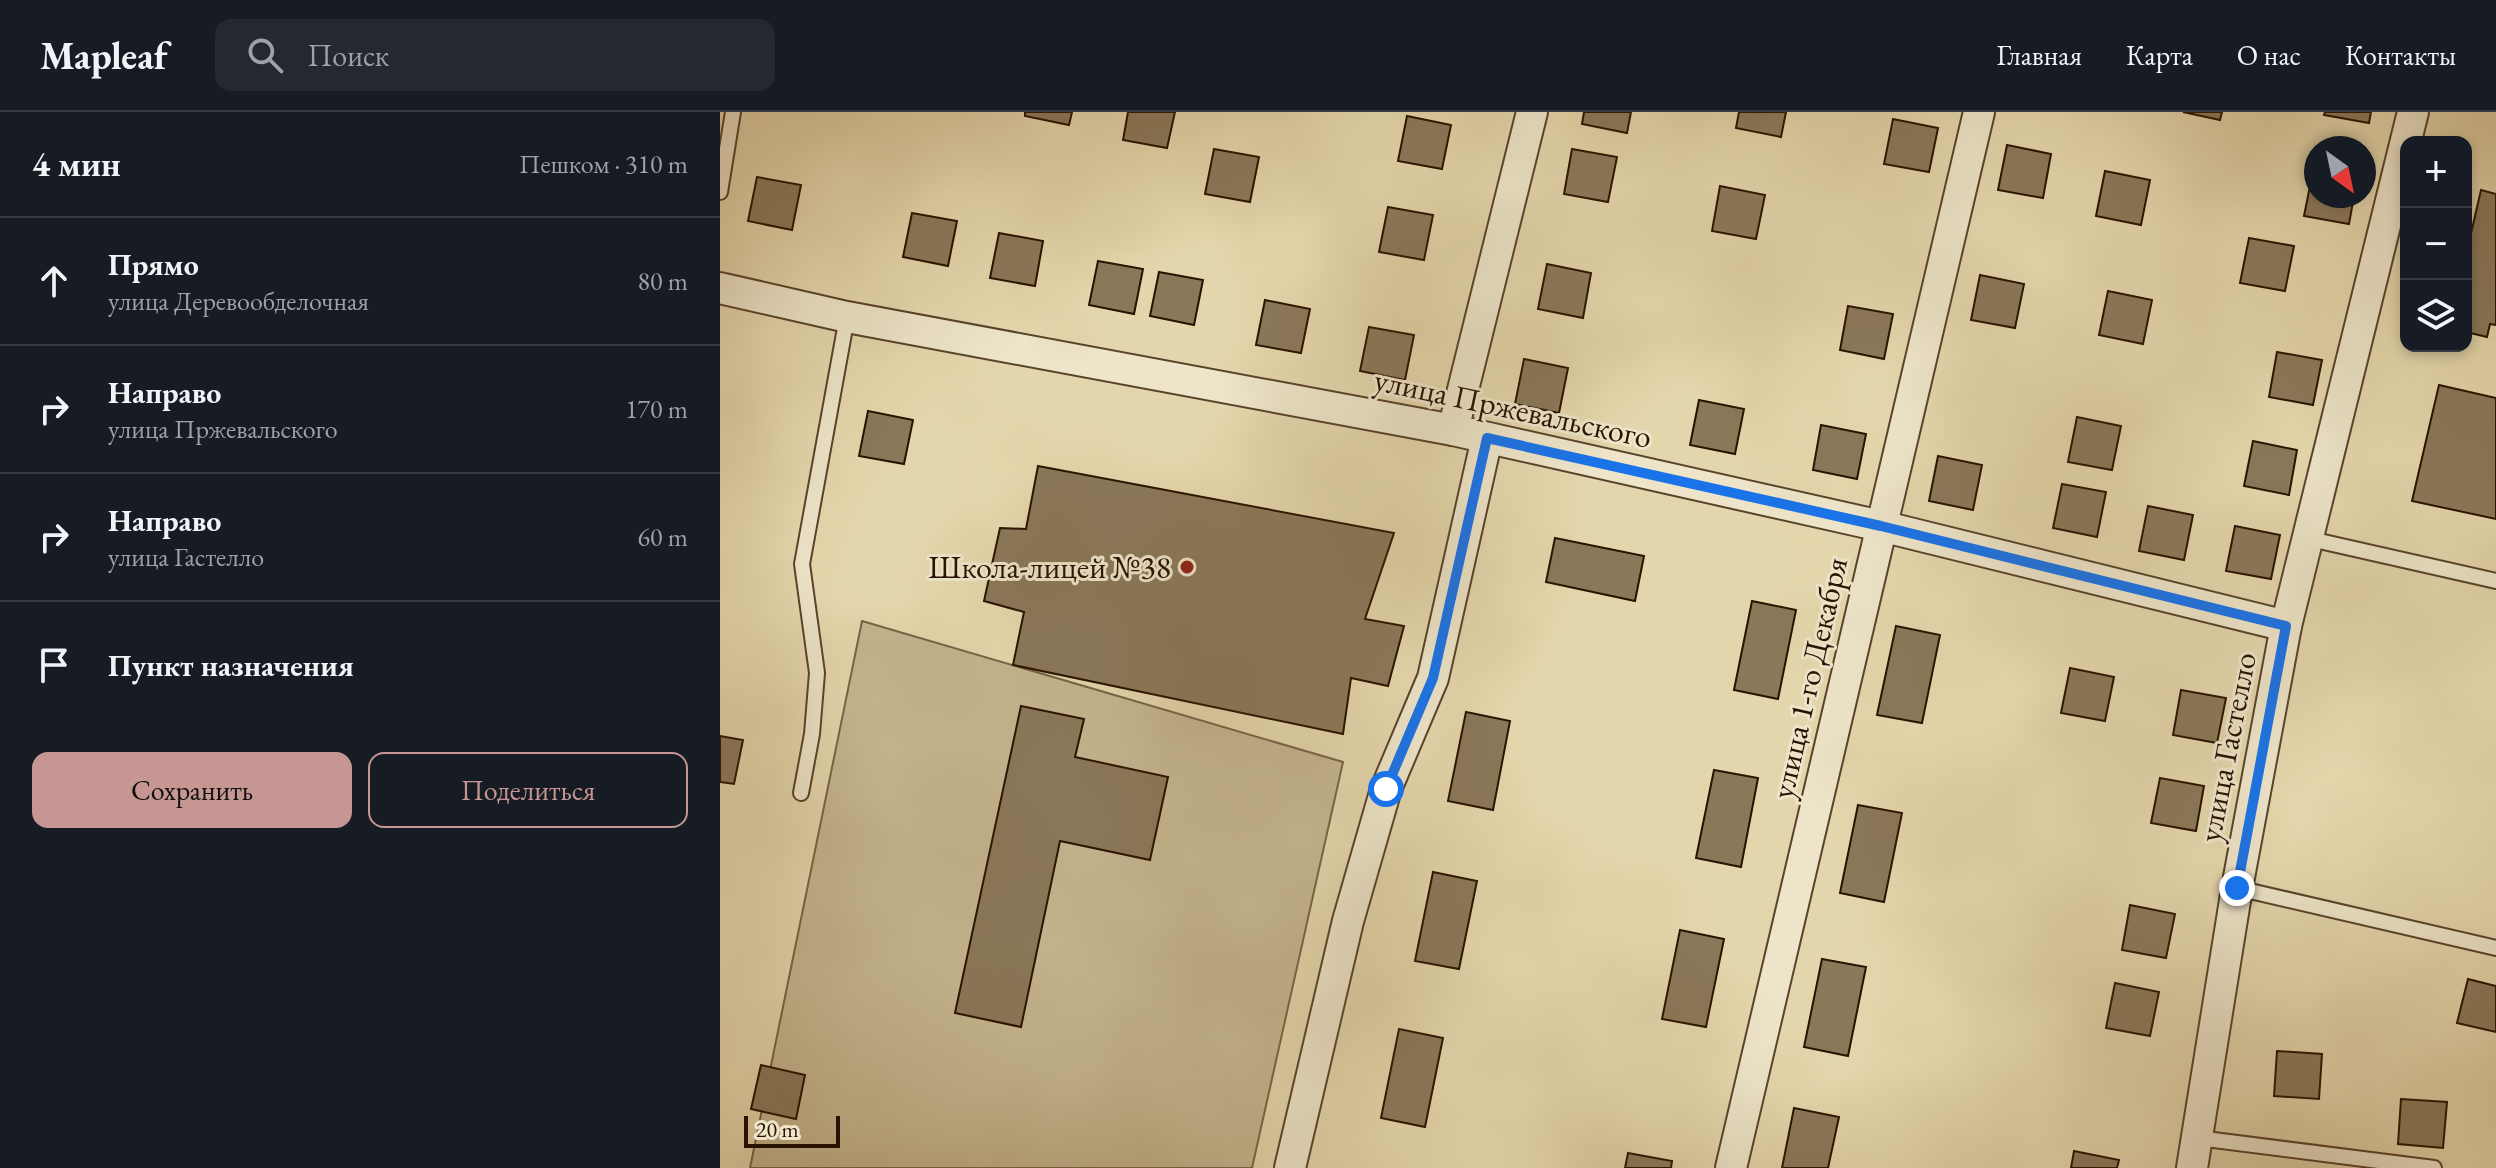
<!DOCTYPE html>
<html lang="ru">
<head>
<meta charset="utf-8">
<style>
  :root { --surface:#171b24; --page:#242831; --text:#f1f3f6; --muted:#9ea1a6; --line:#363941; --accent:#c59692 }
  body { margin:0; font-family:"EB Garamond",serif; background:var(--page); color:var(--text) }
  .controls { position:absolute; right:24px; top:24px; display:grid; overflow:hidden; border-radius:16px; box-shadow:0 4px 12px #0003 }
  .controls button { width:72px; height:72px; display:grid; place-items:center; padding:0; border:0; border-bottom:2px solid var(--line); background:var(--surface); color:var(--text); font:40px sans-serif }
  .compass { position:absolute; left:1584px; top:24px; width:72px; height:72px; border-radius:50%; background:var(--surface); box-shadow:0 4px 12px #0003; rotate:147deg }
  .scale { position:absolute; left:24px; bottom:20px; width:96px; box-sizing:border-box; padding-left:8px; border:4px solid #291200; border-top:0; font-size:22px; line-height:28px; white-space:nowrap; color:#291200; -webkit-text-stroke:6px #ede4c9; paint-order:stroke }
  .stop { position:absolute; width:24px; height:24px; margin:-18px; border:6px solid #1a73e8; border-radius:50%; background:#fff }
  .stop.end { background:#1a73e8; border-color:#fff; box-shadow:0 2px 8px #0008 }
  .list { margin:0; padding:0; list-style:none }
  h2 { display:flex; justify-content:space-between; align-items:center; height:104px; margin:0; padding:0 32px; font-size:34px }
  h2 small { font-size:26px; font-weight:400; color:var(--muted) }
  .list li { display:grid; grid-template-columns:52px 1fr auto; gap:24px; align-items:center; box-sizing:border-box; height:128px; padding:0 32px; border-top:2px solid var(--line) }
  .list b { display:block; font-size:30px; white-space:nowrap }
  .list p { margin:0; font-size:26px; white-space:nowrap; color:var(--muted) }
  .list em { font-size:26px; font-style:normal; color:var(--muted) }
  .actions { display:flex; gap:16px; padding:24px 32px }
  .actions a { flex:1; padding:18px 0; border:2px solid var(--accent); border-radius:16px; text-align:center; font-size:28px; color:var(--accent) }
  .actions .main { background:var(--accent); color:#111 }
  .icon { flex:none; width:44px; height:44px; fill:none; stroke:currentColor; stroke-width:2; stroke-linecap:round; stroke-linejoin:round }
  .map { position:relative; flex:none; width:1776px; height:1056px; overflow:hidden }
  header { display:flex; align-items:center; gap:48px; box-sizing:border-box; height:112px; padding:0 40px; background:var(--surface); border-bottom:2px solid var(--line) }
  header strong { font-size:38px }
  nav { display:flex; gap:44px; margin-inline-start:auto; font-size:28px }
  .search { width:560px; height:72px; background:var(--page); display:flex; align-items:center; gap:20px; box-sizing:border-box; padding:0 28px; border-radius:16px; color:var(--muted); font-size:30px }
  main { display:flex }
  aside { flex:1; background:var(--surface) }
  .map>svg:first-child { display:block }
  .green { fill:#c4b58f; stroke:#766448; stroke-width:2 }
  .building { fill:#8a7859; stroke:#291200; stroke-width:2 }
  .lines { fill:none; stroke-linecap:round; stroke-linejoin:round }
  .lane-casing { stroke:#58432b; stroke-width:18 }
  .street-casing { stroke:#58432b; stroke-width:34 }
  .lane { stroke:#ede4c9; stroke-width:14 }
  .street { stroke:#ede4c9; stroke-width:30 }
  .route { stroke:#1a73e8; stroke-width:10 }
  .poi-dot { fill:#8f2418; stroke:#ede4c9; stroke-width:3 }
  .labels { text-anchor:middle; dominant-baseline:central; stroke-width:6; stroke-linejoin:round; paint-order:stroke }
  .street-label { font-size:32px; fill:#291200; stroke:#ede4c9 }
  .poi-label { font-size:32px; fill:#291200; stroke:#ede4c9; text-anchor:end }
</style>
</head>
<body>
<header>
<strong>Mapleaf</strong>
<div class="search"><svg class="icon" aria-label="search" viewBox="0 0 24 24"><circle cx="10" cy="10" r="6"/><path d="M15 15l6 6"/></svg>Поиск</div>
<nav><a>Главная</a><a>Карта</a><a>О нас</a><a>Контакты</a></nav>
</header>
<main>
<aside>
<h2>4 мин<small>Пешком · 310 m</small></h2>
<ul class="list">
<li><svg class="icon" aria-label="ahead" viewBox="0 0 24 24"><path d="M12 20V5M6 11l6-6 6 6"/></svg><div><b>Прямо</b><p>улица Деревообделочная</p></div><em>80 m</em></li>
<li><svg class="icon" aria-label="right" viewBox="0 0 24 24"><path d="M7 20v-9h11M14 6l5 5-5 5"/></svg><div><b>Направо</b><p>улица Пржевальского</p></div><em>170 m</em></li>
<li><svg class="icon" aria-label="right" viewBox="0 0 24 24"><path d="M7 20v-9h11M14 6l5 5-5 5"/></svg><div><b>Направо</b><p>улица Гастелло</p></div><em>60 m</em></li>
<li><svg class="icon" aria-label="arrive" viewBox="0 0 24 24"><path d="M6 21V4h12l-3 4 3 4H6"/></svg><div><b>Пункт назначения</b></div></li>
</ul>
<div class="actions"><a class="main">Сохранить</a><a>Поделиться</a></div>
</aside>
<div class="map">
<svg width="1776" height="1056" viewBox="0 0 1776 1056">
  <rect width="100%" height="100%" fill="#e4d6ac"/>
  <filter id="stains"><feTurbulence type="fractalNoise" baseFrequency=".0025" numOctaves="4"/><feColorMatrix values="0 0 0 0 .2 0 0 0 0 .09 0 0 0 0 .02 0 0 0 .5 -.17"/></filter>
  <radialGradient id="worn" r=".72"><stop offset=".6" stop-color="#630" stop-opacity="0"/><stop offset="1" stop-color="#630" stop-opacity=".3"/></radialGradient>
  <!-- green -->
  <path class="green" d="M 142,509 L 623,650 L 532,1056 L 30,1056 Z"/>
  <!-- building -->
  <g class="building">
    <path d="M 305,0 L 352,0 L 349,13 L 305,4 Z"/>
    <path d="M 408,0 L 455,0 L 447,36 L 403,28 Z"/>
    <path d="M 864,0 L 911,0 L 907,21 L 862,12 Z"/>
    <path d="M 1019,0 L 1066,0 L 1061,25 L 1016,16 Z"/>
    <path d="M 1463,0 L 1502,0 L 1500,8 Z"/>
    <path d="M 1605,0 L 1651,0 L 1649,11 L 1604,3 Z"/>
    <path d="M 687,4 L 731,13 L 722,57 L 678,49 Z"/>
    <path d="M 1173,7 L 1218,16 L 1209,60 L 1164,52 Z"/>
    <path d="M 1287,33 L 1331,42 L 1323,86 L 1278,78 Z"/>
    <path d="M 494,37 L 539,45 L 530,90 L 485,82 Z"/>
    <path d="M 852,37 L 897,45 L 888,90 L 844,82 Z"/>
    <path d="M 1385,59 L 1430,68 L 1421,113 L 1376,104 Z"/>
    <path d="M 1593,59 L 1596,59 L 1596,84 L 1634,84 L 1629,112 L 1584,104 Z"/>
    <path d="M 37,65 L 81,73 L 72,118 L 28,109 Z"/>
    <path d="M 1000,74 L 1045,83 L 1036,127 L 992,119 Z"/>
    <path d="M 1761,78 L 1776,82 L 1776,213 L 1770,212 L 1767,225 L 1746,220 L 1746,143 Z"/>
    <path d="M 668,95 L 713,103 L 704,148 L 659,140 Z"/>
    <path d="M 192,101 L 237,109 L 228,154 L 183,145 Z"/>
    <path d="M 279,121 L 323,129 L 315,174 L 270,166 Z"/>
    <path d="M 1529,126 L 1574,134 L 1565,179 L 1520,171 Z"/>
    <path d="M 378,149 L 423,157 L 414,202 L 369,193 Z"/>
    <path d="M 827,152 L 871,161 L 863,206 L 818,197 Z"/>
    <path d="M 439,160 L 483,168 L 474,213 L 430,204 Z"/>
    <path d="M 1260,163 L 1304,172 L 1295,216 L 1251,208 Z"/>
    <path d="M 1388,179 L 1432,188 L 1423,232 L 1379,223 Z"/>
    <path d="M 545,188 L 590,197 L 581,241 L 536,233 Z"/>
    <path d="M 1128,194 L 1173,202 L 1164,247 L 1120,238 Z"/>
    <path d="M 649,215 L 694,223 L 685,268 L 640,259 Z"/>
    <path d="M 1557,240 L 1602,248 L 1593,293 L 1549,285 Z"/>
    <path d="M 804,247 L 848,256 L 839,301 L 795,292 Z"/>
    <path d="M 1719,273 L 1776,286 L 1776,407 L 1692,389 Z"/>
    <path d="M 979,288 L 1024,297 L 1015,342 L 970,333 Z"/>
    <path d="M 148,299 L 193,308 L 184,352 L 139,344 Z"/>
    <path d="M 1357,305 L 1401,314 L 1392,358 L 1348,350 Z"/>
    <path d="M 1101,313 L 1146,322 L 1137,367 L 1093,358 Z"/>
    <path d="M 1533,329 L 1577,338 L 1569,383 L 1524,374 Z"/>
    <path d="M 1218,344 L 1262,353 L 1253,398 L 1209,389 Z"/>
    <path d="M 318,354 L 674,421 L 645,507 L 684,514 L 668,574 L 631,566 L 623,622 L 293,553 L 304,500 L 264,489 L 280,416 L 306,417 Z"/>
    <path d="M 1342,372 L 1386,380 L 1377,425 L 1333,416 Z"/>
    <path d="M 1428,394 L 1473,403 L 1464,448 L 1419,439 Z"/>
    <path d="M 1515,414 L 1560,423 L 1551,467 L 1506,459 Z"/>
    <path d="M 835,426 L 924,444 L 915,489 L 826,470 Z"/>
    <path d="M 1032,489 L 1076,498 L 1058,587 L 1014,578 Z"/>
    <path d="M 1176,514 L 1220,523 L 1202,611 L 1157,603 Z"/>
    <path d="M 1350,556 L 1394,565 L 1385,609 L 1341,601 Z"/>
    <path d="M 1461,578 L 1506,586 L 1497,631 L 1453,623 Z"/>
    <path d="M 301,594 L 364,607 L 355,645 L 448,665 L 430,748 L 340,729 L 301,915 L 235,901 Z"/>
    <path d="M 746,600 L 790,609 L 773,698 L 728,689 Z"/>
    <path d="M 0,624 L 23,628 L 14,672 L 0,670 Z"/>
    <path d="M 994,658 L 1038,666 L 1021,755 L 976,746 Z"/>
    <path d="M 1440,666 L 1484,674 L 1476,719 L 1431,711 Z"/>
    <path d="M 1138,693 L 1182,701 L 1164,790 L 1120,781 Z"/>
    <path d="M 713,760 L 757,769 L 739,857 L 695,849 Z"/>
    <path d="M 1410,793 L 1455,802 L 1446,846 L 1402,838 Z"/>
    <path d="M 960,818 L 1004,827 L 986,915 L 942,907 Z"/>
    <path d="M 1102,847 L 1146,855 L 1128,944 L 1084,935 Z"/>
    <path d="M 1748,867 L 1776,874 L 1776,920 L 1737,911 Z"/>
    <path d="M 1395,871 L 1439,880 L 1430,924 L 1386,916 Z"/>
    <path d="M 679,917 L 723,926 L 705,1015 L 661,1006 Z"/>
    <path d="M 1557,939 L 1602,942 L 1599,987 L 1554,984 Z"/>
    <path d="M 41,953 L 85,963 L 76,1007 L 31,997 Z"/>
    <path d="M 1681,987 L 1727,990 L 1723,1036 L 1678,1032 Z"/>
    <path d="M 1074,996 L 1119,1005 L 1108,1056 L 1062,1056 Z"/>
    <path d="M 1354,1039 L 1399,1048 L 1397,1056 L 1351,1056 Z"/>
    <path d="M 908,1041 L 952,1049 L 951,1056 L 905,1056 Z"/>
  </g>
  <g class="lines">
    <!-- lane casing -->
    <g class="lane-casing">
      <g id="lane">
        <path d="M 0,80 L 13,0"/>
        <path d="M 1586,426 L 1776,469"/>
        <path d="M 81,681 L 92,622 L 97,561 L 82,452 L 127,205"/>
        <path d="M 1517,776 L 1776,836"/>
        <path d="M 1478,1026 L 1714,1056"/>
      </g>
    </g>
    <!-- street casing -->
    <g class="street-casing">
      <g id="street">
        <path d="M 0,176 L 127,205 L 733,318 L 1161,414 L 1566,514"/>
        <path d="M 733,318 L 812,0"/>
        <path d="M 570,1056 L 628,809 L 666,677 L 713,566 L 767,326"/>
        <path d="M 1011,1056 L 1259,0"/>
        <path d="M 1472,1056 L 1517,776 L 1566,514 L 1693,0"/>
      </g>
    </g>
    <!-- lane -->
    <use href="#lane" class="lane"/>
    <!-- street -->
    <use href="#street" class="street"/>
  </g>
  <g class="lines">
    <!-- route -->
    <path class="route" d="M 666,677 L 713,566 L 767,326 L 1161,414 L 1566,514 L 1517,776"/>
  </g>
  <!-- markers -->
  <circle class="poi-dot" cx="467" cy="455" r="8"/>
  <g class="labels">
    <!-- street labels -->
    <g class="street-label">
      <text transform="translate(793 296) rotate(12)">улица Пржевальского</text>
      <text transform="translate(1089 566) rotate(-77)">улица 1-го Декабря</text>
      <text transform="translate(1507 635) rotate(-79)">улица Гастелло</text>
    </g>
    <!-- poi labels -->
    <g class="poi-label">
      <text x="451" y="455">Школа-лицей №38</text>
    </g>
  </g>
  <rect width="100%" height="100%" filter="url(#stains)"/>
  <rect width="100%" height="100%" fill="url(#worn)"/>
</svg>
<div class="controls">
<button>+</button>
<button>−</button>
<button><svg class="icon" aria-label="layers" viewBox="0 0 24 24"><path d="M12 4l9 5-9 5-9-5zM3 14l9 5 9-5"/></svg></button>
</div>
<svg class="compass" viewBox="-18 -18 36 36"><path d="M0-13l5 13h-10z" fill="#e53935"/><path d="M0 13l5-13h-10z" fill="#9ea1a6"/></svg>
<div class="scale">20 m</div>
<div class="stop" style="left:666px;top:677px"></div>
<div class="stop end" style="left:1517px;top:776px"></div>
</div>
</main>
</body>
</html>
